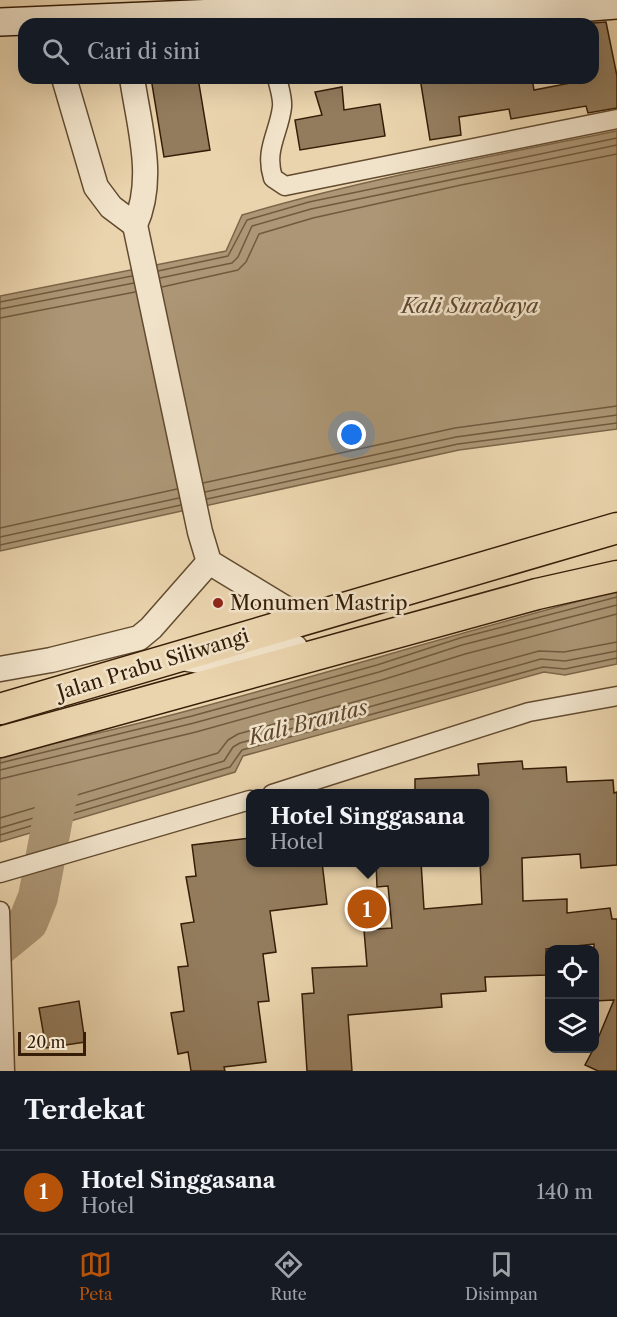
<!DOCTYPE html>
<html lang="id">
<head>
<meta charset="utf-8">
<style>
  :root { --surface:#171b24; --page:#20242c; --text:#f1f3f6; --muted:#9ea1a6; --line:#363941; --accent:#b45309 }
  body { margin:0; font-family:"Libre Caslon Text",serif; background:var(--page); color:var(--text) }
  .controls { position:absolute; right:18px; bottom:18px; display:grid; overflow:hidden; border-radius:12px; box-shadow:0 6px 24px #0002 }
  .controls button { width:54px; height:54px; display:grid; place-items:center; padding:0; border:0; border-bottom:2px solid var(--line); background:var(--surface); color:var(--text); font:30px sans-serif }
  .scale { position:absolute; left:18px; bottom:15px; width:68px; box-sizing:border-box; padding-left:6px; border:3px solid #351d07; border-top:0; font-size:16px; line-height:21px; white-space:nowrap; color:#351d07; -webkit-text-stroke:4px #f1e3ca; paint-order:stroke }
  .you { position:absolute; left:352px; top:435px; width:21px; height:21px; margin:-15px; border:4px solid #fff; border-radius:50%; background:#1a73e8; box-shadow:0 0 0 9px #1a73e833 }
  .badge { display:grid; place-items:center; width:39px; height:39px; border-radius:50%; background:var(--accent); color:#fff; font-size:20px; font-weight:700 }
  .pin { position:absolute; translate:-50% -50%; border:3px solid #fff; box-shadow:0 2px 6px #0006 }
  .popup { position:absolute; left:246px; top:789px; width:243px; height:78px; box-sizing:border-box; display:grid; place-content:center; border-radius:12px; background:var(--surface); filter:drop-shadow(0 2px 4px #0005); font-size:20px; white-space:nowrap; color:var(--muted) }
  .popup b { font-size:22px; color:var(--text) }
  .popup::after { content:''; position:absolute; left:50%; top:100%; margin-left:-12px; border:12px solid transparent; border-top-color:var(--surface) }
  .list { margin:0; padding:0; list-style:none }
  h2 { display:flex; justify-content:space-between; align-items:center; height:78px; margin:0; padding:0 24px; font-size:26px }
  h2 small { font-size:20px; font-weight:400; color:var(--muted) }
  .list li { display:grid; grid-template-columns:39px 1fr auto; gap:18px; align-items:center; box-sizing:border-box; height:84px; padding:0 24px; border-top:2px solid var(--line) }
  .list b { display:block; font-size:22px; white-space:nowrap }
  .list p { margin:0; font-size:20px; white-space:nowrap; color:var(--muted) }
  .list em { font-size:20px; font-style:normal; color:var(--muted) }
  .icon { flex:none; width:33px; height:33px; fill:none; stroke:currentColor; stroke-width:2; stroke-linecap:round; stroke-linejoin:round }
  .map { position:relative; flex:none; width:617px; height:1071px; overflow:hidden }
  .search { position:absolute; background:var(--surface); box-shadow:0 6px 24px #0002; left:18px; right:18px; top:18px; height:66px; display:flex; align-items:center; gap:15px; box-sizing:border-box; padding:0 21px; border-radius:18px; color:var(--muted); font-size:22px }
  .sheet { height:162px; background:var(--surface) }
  nav { display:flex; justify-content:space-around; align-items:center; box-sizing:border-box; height:84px; border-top:2px solid var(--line); background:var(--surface); font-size:16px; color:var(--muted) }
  nav a { display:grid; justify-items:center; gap:3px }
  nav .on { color:var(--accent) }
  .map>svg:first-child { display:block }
  .water { fill:#ac9675; stroke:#7c6649; stroke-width:1.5 }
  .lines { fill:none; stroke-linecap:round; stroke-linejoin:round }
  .shore { stroke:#705a3e; stroke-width:1.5 }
  .river { stroke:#ac9675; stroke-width:40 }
  .building { fill:#937c5d; stroke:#351d07; stroke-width:1.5 }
  .minor-casing { stroke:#624b30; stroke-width:21 }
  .tertiary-casing { stroke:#624b30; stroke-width:27 }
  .secondary-casing { stroke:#351d07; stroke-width:30 }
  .primary-casing { stroke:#351d07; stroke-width:33 }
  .minor { stroke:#f1e3ca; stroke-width:18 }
  .tertiary { stroke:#f1e3ca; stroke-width:24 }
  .secondary { stroke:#f1e3ca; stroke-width:27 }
  .primary { stroke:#ead4ad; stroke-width:30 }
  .poi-dot { fill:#8f2418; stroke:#f1e3ca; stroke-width:2 }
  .labels { text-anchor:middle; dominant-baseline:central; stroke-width:5; stroke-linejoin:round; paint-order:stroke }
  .poi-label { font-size:20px; fill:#351d07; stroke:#f1e3ca; text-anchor:start }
  .street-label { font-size:20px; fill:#351d07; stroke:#f1e3ca }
  .water-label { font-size:21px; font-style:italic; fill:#5f472e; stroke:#f1e3ca }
</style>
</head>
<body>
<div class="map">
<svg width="617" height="1071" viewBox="0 0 617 1071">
  <rect width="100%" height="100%" fill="#ead4ad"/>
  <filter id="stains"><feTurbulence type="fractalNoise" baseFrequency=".00333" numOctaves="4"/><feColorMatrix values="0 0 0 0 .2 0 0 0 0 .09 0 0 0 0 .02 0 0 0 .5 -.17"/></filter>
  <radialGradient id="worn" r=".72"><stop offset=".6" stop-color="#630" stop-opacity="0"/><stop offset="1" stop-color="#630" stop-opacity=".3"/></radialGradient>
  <!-- water -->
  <g class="water">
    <path d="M 617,131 L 617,429 L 459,450 L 0,551 L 0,296 L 226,251 L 242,215 C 365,179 491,156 617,131 Z"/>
    <path d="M 617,591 L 617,664 L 565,675 L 544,672 L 243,756 L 235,772 L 0,842 L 0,757 C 64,740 129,727 194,709 C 335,671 475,628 617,591 Z"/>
  </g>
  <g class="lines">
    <!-- shore -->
    <g class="shore">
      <path d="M 158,271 L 228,256 L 247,220 L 309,202 L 617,138"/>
      <path d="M 160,278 L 232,263 L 238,257 L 252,226 L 311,209 L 617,145"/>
      <path d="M 162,287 L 238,270 L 246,262 L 259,234 L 313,218 L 461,185 L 617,154"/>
      <path d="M 0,302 L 132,276"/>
      <path d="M 0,309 L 134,283"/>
      <path d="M 0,318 L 135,292"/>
      <path d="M 203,483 L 455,428 L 617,406"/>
      <path d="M 205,492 L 456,437 L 617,415"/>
      <path d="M 207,499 L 458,444 L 617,423"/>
      <path d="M 0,528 L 177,489"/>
      <path d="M 0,537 L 179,498"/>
      <path d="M 0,545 L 181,505"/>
      <path d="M 0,763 L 192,716 L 377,665 L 460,638 L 617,597"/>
      <path d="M 0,770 L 194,723 L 379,672 L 462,645 L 617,605"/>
      <path d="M 0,779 L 196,732 L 382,680 L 465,654 L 617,614"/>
      <path d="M 0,818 L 218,753 L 228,740 L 238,734 L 539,651 L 564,652 L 617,642"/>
      <path d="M 0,828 L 224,761 L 233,747 L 240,743 L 541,659 L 565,661 L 617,651"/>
      <path d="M 0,835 L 230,767 L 242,750 L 543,667 L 565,669 L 617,658"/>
    </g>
    <!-- river -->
    <path class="river" d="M 0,945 L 28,922 L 38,897 L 59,786"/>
  </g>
  <!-- building -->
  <g class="building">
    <path d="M 606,22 L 617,76 L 617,108 L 588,113 L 586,106 L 511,119 L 509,109 L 459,117 L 461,135 L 430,140 L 420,78 L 452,78 L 453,82 L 476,78 L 532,78 L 534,90 L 581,81 L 581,78 L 593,78 L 593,23 Z"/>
    <path d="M 151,78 L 198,78 L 210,150 L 164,157 Z"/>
    <path d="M 342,87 L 344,110 L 380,104 L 385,136 L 300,150 L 295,120 L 322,115 L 315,92 Z"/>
    <path d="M 522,761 L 523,769 L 566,767 L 567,782 L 613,780 L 614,793 L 617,792 L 617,865 L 581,868 L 580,854 L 522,858 L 523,901 L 567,899 L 567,913 L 610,908 L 612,919 L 617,919 L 617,1071 L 598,1071 L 585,1065 L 594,1048 L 614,1000 L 594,1001 L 594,944 L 546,949 L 547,975 L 485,977 L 486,991 L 441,994 L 442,1007 L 348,1015 L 352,1071 L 307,1071 L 302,994 L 314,993 L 312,968 L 367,966 L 364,930 L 392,928 L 388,886 L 377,887 L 376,862 L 421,862 L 424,909 L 482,904 L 480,862 L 484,862 L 484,794 L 415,794 L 415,779 L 479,775 L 478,764 Z"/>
    <path d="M 250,838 L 250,862 L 322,862 L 327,904 L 270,911 L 276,952 L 263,954 L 269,1001 L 258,1002 L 266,1062 L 224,1067 L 225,1071 L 191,1071 L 188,1052 L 178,1054 L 171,1013 L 184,1011 L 178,967 L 188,966 L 181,924 L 194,922 L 186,877 L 196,876 L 192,845 Z"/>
    <path d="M 79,1001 L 85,1042 L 46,1048 L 39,1008 Z"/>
  </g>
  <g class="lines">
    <!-- minor casing -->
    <g class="minor-casing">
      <g id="minor">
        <path d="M 277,78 C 279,87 283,98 282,107 C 279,133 264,150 273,178 L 285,186 L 617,119"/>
        <path d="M 272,794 L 529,712 L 617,696"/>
        <path d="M 0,873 L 250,800"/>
        <path d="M 0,911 L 5,1071"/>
      </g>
    </g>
    <!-- tertiary casing -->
    <g class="tertiary-casing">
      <g id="tertiary">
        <path d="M 64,78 L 96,187 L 111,207 L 135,225"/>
        <path d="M 132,78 C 139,126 156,179 135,225 L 200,532 L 209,562 L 303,619"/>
        <path d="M 180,657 C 221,669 254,656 295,647"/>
        <path d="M 0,669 L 51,660 L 139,638 L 151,628 L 209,562"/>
      </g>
    </g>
    <!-- secondary casing -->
    <g class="secondary-casing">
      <path id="secondary" d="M 0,22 L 265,11 L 564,9 L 617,5"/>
    </g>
    <!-- primary casing -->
    <g class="primary-casing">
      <g id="primary">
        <path d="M 0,709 L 617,528"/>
        <path d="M 0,742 L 537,594 L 617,576"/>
      </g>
    </g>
    <!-- minor -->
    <use href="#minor" class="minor"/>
    <!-- tertiary -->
    <use href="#tertiary" class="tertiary"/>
    <!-- secondary -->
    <use href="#secondary" class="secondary"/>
    <!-- primary -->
    <use href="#primary" class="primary"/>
  </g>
  <!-- markers -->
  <circle class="poi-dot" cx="218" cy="603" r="6"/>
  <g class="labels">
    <!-- poi labels -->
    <g class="poi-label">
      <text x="230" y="603">Monumen Mastrip</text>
    </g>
    <!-- street labels -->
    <g class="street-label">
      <text transform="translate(153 664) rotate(-17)">Jalan Prabu Siliwangi</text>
    </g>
    <!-- water labels -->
    <g class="water-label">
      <text x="470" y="305">Kali Surabaya</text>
      <text transform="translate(308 722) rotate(-15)">Kali Brantas</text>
    </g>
  </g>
  <rect width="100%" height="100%" filter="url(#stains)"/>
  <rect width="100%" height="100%" fill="url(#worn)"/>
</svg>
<div class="controls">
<button><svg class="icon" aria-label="locate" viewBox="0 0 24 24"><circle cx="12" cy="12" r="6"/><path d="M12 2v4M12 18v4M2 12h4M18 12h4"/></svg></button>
<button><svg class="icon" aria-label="layers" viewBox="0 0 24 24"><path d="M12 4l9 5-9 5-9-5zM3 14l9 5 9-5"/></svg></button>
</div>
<div class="scale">20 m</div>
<div class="you"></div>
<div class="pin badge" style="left:367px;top:909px">1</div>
<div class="popup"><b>Hotel Singgasana</b>Hotel</div>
<div class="search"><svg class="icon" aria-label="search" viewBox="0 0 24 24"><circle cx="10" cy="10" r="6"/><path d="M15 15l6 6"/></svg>Cari di sini</div>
</div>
<section class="sheet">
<h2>Terdekat<small></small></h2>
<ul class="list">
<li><span class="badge">1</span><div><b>Hotel Singgasana</b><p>Hotel</p></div><em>140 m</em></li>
</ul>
</section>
<nav>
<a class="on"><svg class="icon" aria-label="map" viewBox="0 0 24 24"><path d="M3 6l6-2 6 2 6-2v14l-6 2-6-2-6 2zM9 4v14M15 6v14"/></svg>Peta</a>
<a><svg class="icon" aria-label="directions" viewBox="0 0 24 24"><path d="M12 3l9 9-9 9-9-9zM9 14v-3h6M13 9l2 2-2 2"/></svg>Rute</a>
<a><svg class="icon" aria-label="saved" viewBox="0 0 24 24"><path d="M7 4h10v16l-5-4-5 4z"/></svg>Disimpan</a>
</nav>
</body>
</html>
